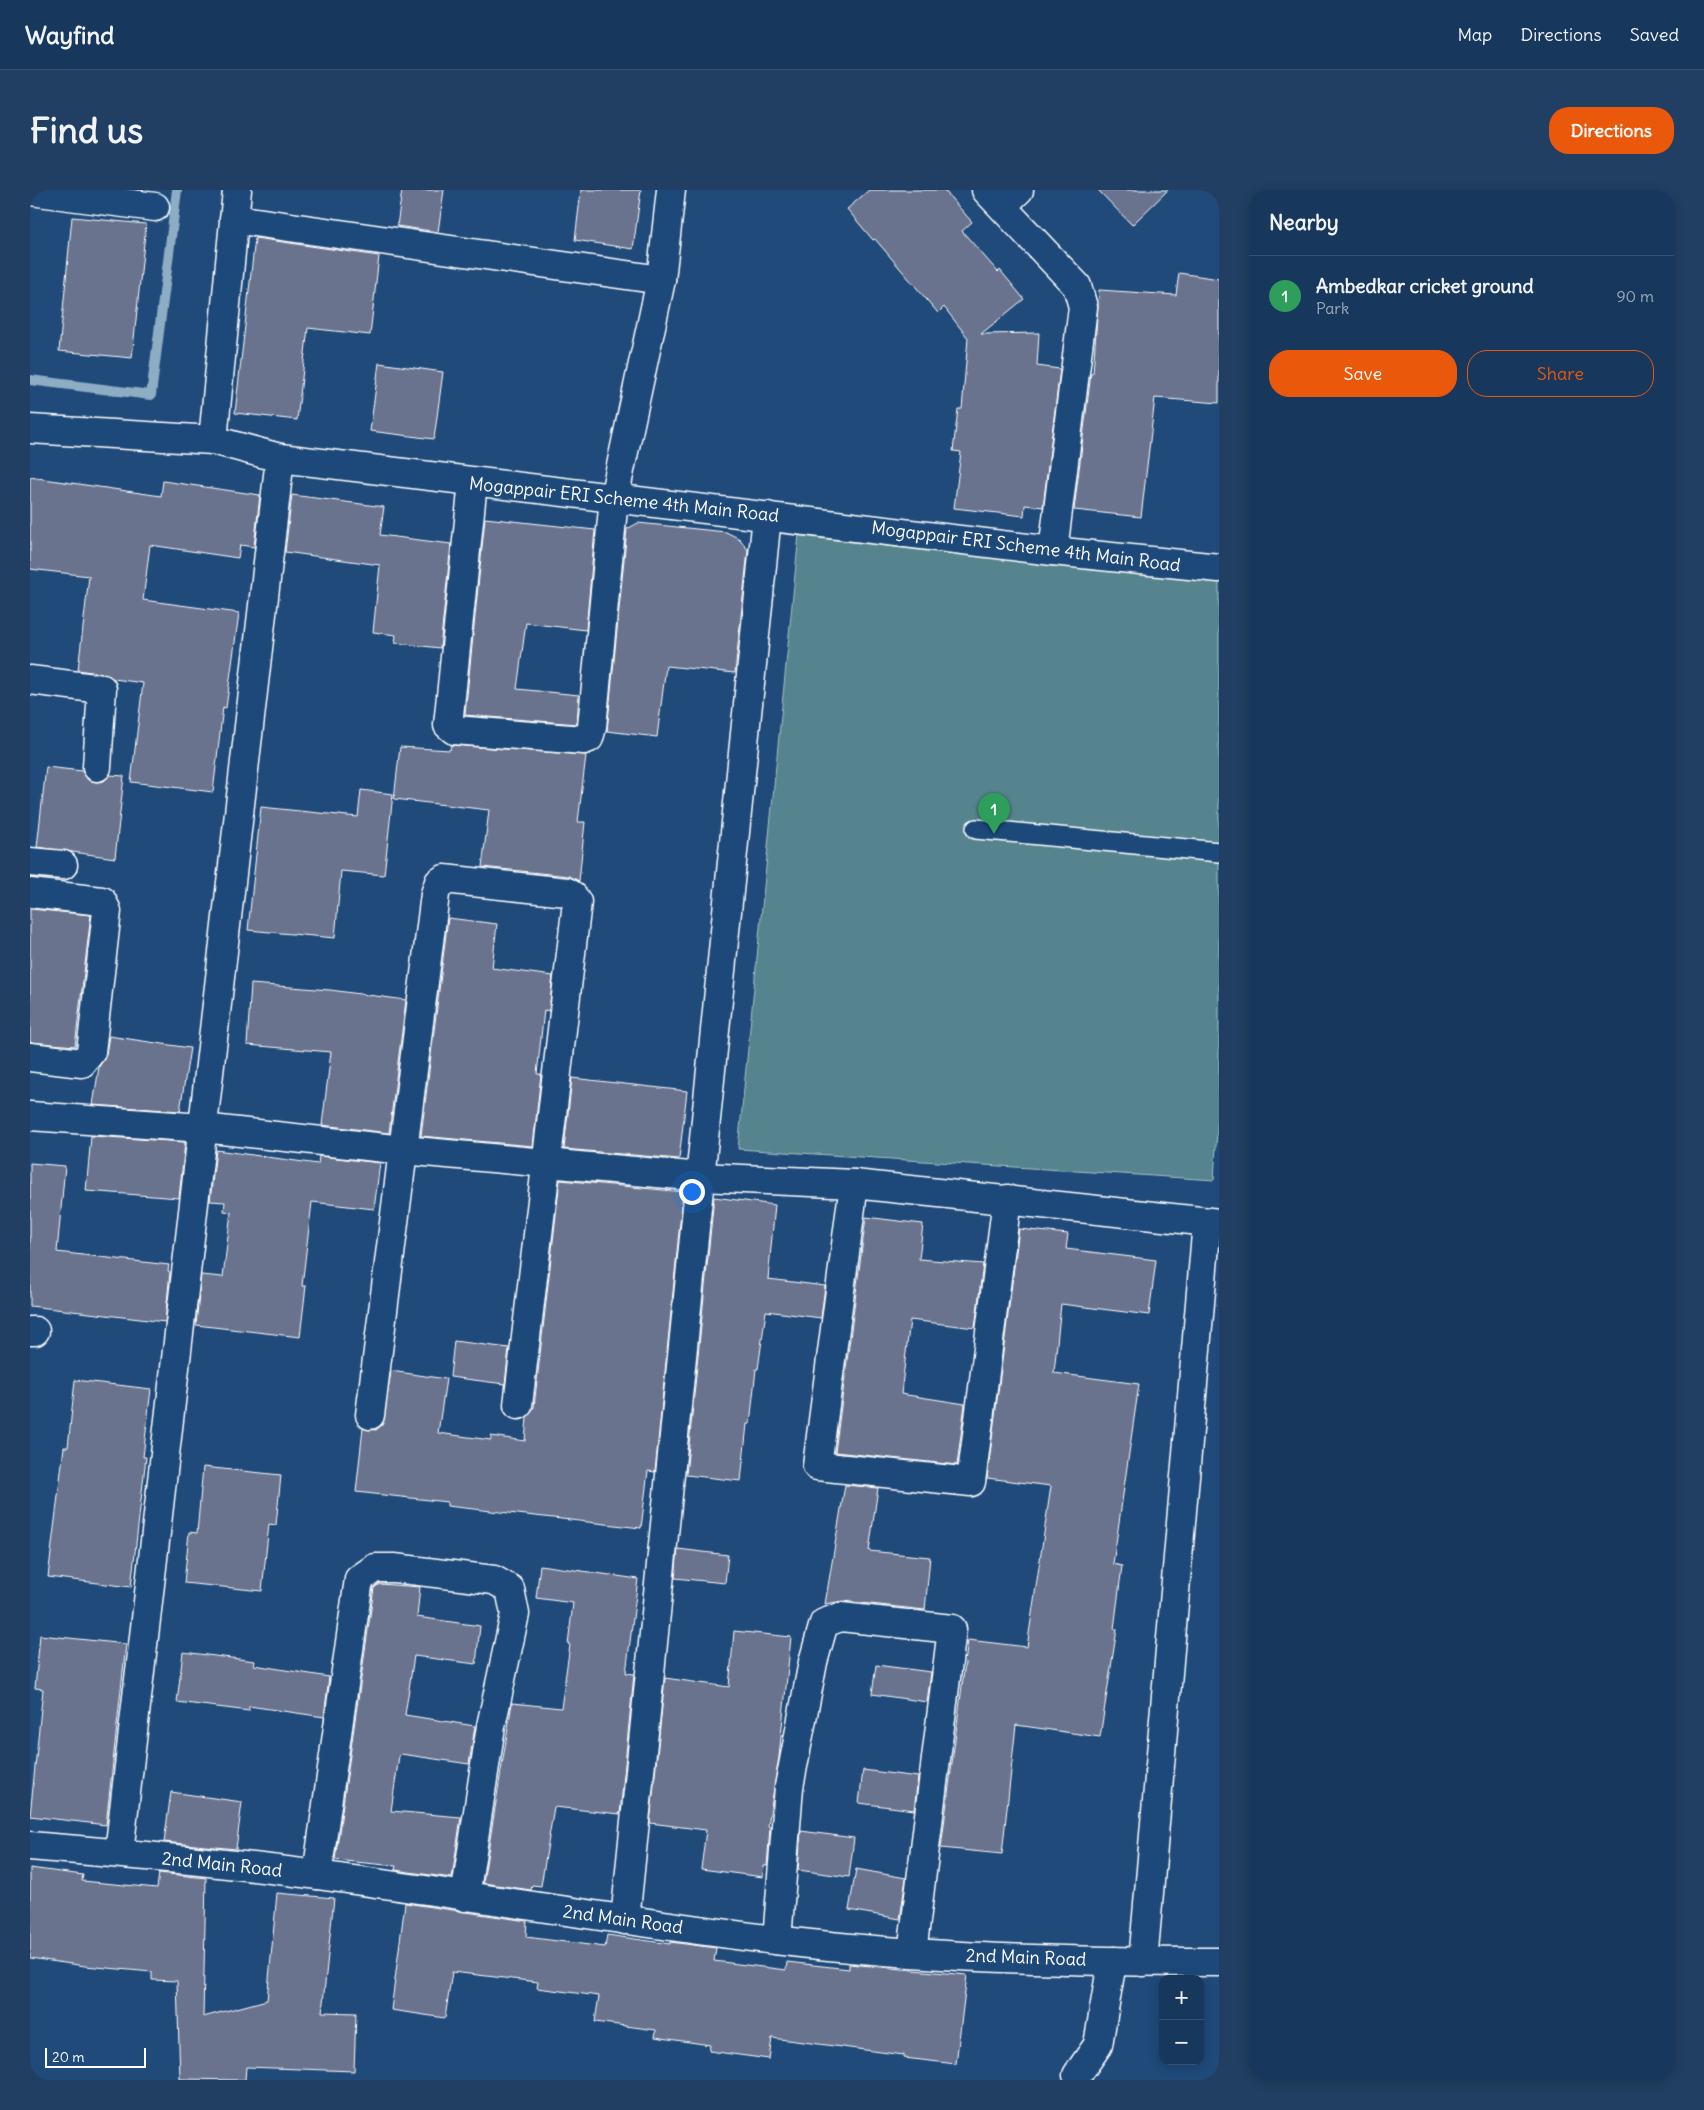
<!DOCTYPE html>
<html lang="en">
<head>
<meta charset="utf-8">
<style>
  :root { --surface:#17385c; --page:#203f62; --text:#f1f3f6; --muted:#9eacbb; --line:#365272; --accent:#ea580c }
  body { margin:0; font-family:Delius,sans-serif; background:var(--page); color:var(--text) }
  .controls { position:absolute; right:15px; bottom:15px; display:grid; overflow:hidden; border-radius:10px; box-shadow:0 2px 12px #0003 }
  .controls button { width:45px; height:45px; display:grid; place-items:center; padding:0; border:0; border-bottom:1px solid var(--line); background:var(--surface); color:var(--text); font:25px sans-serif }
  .scale { position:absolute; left:15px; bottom:12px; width:101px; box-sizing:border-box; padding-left:5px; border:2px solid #fff; border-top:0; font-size:14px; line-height:18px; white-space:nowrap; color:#fff; -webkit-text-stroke:4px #1f4a7a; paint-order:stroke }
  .you { position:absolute; left:661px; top:1001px; width:18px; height:18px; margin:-12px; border:4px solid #fff; border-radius:50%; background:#1a73e8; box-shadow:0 0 0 8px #1a73e833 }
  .badge { display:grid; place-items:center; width:32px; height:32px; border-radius:50%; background:var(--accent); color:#fff; font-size:16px; font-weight:700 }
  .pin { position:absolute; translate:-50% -41px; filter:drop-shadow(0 1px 2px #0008) }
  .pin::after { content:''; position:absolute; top:26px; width:18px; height:15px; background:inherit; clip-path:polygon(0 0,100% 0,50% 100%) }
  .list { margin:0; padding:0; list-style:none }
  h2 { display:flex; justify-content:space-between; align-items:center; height:65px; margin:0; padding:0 20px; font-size:21px }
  h2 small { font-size:16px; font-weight:400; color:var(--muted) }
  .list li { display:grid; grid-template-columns:32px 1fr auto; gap:15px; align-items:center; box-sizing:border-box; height:80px; padding:0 20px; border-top:1px solid var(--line) }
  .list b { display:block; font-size:19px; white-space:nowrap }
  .list p { margin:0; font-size:16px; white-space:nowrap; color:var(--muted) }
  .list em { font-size:16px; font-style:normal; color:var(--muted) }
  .actions { display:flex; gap:10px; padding:15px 20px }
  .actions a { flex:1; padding:11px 0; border:1px solid var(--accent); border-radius:20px; text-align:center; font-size:18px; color:var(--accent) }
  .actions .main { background:var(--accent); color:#fff }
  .map { position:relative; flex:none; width:1189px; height:1890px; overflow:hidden; border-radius:20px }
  header { display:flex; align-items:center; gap:30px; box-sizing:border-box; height:70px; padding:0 25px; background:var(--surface); border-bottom:1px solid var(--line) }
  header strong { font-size:24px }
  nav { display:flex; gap:28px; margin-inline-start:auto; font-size:18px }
  .intro { display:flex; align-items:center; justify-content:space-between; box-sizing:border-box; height:120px; padding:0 30px }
  h1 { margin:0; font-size:35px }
  .button { padding:12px 22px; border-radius:20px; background:var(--accent); color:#fff; font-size:18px; font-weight:700 }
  main { display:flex; gap:30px; padding:0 30px }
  aside { flex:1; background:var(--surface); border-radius:20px; box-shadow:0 2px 12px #0003 }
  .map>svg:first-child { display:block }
  .green { fill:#54848e; stroke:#aac2c6 }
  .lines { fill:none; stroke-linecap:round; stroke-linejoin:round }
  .stream { stroke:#8cadc4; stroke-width:10 }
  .building { fill:#6b738e; stroke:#fff }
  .lane-casing { stroke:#fff; stroke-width:22 }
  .street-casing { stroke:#fff; stroke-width:31 }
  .lane { stroke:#1f4a7a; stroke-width:19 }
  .street { stroke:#1f4a7a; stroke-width:28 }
  .labels { text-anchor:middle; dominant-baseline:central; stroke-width:4; stroke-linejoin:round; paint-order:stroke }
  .street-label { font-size:18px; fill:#fff; stroke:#1f4a7a }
</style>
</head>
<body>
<header>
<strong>Wayfind</strong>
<nav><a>Map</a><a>Directions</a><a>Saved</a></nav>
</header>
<div class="intro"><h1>Find us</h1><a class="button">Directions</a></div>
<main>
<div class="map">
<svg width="1189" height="1890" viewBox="0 0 1189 1890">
  <rect width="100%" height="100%" fill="#1f4a7a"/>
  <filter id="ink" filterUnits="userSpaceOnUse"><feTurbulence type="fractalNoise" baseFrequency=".02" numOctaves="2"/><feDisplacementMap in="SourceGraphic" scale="10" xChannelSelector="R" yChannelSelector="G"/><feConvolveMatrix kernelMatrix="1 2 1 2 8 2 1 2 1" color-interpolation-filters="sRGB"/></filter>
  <g filter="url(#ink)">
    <!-- green -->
    <path class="green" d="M 770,334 L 1189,381 L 1189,906 L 1184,990 L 708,959 Z"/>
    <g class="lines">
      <!-- stream -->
      <path class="stream" d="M 0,190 L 121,205 L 147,0"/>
    </g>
    <!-- building -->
    <g class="building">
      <path d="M 372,0 L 414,0 L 408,42 L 367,36 Z"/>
      <path d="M 551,0 L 611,0 L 603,59 L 545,50 Z"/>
      <path d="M 839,0 L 914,0 L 942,32 L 932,41 L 968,82 L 970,80 L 994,109 L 951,144 L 1009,143 L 1007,176 L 1030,179 L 1013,317 L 995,315 L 994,326 L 924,318 L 931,262 L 923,261 L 928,219 L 932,219 L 938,148 L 914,117 L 908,123 L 845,49 L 843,50 L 817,19 Z"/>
      <path d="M 1068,0 L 1138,0 L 1102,35 Z"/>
      <path d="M 42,27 L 116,34 L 102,168 L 29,161 Z"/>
      <path d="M 225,48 L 349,66 L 340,145 L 278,138 L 267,230 L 205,223 Z"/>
      <path d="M 1149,83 L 1189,89 L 1189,213 L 1125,208 L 1111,327 L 1044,320 L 1061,183 L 1063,183 L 1069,100 L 1146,105 Z"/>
      <path d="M 349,173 L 413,182 L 404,249 L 340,241 Z"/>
      <path d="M 0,287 L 131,306 L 133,291 L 230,305 L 224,357 L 210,355 L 208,368 L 120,355 L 113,410 L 209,423 L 196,518 L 193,517 L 183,602 L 101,592 L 113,493 L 84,489 L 74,484 L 48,480 L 59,386 L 0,379 Z"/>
      <path d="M 262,305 L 354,317 L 350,345 L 421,354 L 410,458 L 365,453 L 366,445 L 343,442 L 350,375 L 255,362 Z"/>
      <path d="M 455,328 L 565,340 L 556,440 L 496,433 L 487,499 L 549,505 L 547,534 L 435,525 Z"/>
      <path d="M 608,333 L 696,342 L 710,349 L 718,360 L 705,483 L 636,476 L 627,547 L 577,541 L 597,339 Z"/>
      <path d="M 421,555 L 556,565 L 548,632 L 555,632 L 549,691 L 539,686 L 452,677 L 459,620 L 364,609 L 370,557 L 420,560 Z"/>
      <path d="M 16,577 L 52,581 L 58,590 L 66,592 L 74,591 L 80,585 L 94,586 L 85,668 L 7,657 Z"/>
      <path d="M 331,600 L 363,604 L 354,685 L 311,681 L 305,748 L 218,740 L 231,617 L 328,627 Z"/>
      <path d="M 0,719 L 61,725 L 45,856 L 0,852 Z"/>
      <path d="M 418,728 L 467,734 L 462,778 L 523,786 L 519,821 L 514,820 L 507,884 L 511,884 L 503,956 L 391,946 Z"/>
      <path d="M 221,794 L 300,800 L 376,810 L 359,943 L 292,935 L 301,862 L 217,855 Z"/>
      <path d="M 79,846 L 160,858 L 150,921 L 63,915 L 69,877 L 76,864 Z"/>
      <path d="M 542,888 L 657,901 L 649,969 L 534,959 Z"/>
      <path d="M 61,946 L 155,952 L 149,1008 L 56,1001 Z"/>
      <path d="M 186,960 L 288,974 L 289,966 L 350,973 L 344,1019 L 282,1012 L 272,1096 L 276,1096 L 270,1147 L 166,1135 L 171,1085 L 193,1087 L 201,1022 L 194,1021 L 195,1012 L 180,1011 Z"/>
      <path d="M 0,973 L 35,976 L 27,1062 L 139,1075 L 138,1081 L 140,1082 L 135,1132 L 0,1116 Z"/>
      <path d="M 530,990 L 653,1002 L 625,1282 L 618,1281 L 611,1338 L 417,1316 L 417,1312 L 326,1302 L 333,1238 L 346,1240 L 353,1234 L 361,1181 L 416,1189 L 408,1243 L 461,1250 L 461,1246 L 495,1251 L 497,1227 L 504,1217 Z"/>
      <path d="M 684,1007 L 745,1015 L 738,1089 L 795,1096 L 791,1128 L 736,1121 L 728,1179 L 726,1179 L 720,1234 L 717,1234 L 711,1291 L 656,1285 Z"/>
      <path d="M 836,1027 L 893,1034 L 889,1069 L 953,1074 L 945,1138 L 880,1130 L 871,1204 L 935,1214 L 927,1275 L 805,1262 Z"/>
      <path d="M 989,1039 L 1038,1044 L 1036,1059 L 1126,1070 L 1119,1125 L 1031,1114 L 1024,1183 L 1109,1194 L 1083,1374 L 1092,1376 L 1084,1439 L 1087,1439 L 1070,1547 L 986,1535 L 972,1664 L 911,1658 L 938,1450 L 997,1457 L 1021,1296 L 957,1288 Z"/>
      <path d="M 424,1151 L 479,1158 L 475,1194 L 420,1187 Z"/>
      <path d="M 45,1190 L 121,1199 L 113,1267 L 116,1267 L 101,1397 L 18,1387 L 34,1257 L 38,1257 Z"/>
      <path d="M 173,1277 L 251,1285 L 246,1335 L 239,1334 L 232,1401 L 154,1393 L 159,1342 L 167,1343 Z"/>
      <path d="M 815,1295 L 848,1298 L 839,1361 L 900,1367 L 895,1420 L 813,1411 L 795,1414 Z"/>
      <path d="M 648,1359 L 698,1365 L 695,1393 L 645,1388 Z"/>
      <path d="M 510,1375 L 608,1389 L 596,1483 L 604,1484 L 590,1624 L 524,1617 L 511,1696 L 502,1695 L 501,1700 L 453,1693 L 482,1513 L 531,1518 L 540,1455 L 538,1454 L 543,1413 L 506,1408 Z"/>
      <path d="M 350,1394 L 390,1397 L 387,1427 L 450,1436 L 446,1474 L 384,1466 L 375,1525 L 445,1536 L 439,1574 L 371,1564 L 369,1566 L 361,1621 L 431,1627 L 422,1688 L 365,1680 L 366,1676 L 305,1670 L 344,1398 Z"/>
      <path d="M 704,1441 L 761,1447 L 749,1567 L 738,1636 L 740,1637 L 737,1676 L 734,1676 L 733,1687 L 671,1679 L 676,1640 L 620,1633 L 635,1488 L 699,1497 Z"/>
      <path d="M 10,1445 L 96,1454 L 76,1635 L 0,1626 L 13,1499 L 5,1498 Z"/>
      <path d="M 153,1462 L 225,1471 L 224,1475 L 299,1487 L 294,1527 L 219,1516 L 219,1521 L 147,1512 Z"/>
      <path d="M 846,1475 L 901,1482 L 897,1512 L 842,1504 Z"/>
      <path d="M 833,1580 L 888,1587 L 884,1620 L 829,1613 Z"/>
      <path d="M 141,1602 L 212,1612 L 206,1659 L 134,1652 Z"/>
      <path d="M 771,1641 L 824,1648 L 819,1687 L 768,1680 Z"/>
      <path d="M 0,1678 L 53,1685 L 52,1691 L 127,1698 L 129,1683 L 176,1688 L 173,1827 L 237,1810 L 247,1703 L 304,1708 L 292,1822 L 326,1823 L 324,1881 L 216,1877 L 215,1890 L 150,1889 L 147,1791 L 122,1790 L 122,1782 L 55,1776 L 0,1768 Z"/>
      <path d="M 826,1679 L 876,1688 L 870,1729 L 819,1720 Z"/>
      <path d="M 375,1713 L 497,1731 L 496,1747 L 575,1757 L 577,1745 L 640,1754 L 640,1752 L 686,1758 L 684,1771 L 756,1780 L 757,1772 L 819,1779 L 819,1774 L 937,1785 L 926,1874 L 874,1868 L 874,1865 L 742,1848 L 739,1869 L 679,1861 L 680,1855 L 625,1847 L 626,1840 L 565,1832 L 569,1806 L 507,1798 L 508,1792 L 422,1782 L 415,1828 L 361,1820 Z"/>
    </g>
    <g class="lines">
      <!-- lane casing -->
      <g class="lane-casing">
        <path id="lane" d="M 946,639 L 1189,662"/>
      </g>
      <!-- street casing -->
      <g class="street-casing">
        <g id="street">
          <path d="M 956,0 L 1047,96 L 1053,117 L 1023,361"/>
          <path d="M 0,1 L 125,17"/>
          <path d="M 972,16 L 989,0"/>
          <path d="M 204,29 L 631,90"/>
          <path d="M 0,239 L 183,250 L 250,268 L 1023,361 L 1189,378"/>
          <path d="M 183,250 L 207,0"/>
          <path d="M 443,292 L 418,535 L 424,540 L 554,550 L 559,548 L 562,537 L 584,308 L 631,90 L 641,0"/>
          <path d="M 0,490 L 72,499 L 67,577"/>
          <path d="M 0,672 L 33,675"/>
          <path d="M 0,703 L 72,711 L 77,721 L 61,862 L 52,873 L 0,867"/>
          <path d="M 0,926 L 173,938 L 373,960 L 671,987 L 824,994 L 1189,1033"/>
          <path d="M 824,994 L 787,1276 L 941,1292 L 977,1009"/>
          <path d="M 0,1141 L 5,1141"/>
          <path d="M 340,1225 L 405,704 L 409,692 L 414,689 L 537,702 L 543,706 L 547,712 L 488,1215"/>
          <path d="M 0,1656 C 96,1664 192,1672 287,1685 C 440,1705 592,1731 745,1750 C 892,1768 1041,1772 1189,1772"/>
          <path d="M 89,1663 L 250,268"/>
          <path d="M 287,1685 L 329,1389 L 345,1378 L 364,1378 L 464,1390 L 480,1399 L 485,1424 L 461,1536 L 435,1707"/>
          <path d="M 595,1730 L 737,326"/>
          <path d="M 747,1750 L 759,1597 L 783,1472 L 794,1433 L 811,1427 L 922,1439 L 882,1763"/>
          <path d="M 1113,1772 L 1177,1032"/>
          <path d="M 1047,1885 L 1068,1855 L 1080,1784 L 1084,1771"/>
        </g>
      </g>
      <!-- lane -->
      <use href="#lane" class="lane"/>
      <!-- street -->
      <use href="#street" class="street"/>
    </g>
  </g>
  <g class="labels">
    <!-- street labels -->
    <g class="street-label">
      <text transform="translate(594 309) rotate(6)">Mogappair ERI Scheme 4th Main Road</text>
      <text transform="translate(996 356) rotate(7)">Mogappair ERI Scheme 4th Main Road</text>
      <text transform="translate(192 1674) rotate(6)">2nd Main Road</text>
      <text transform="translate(593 1729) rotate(8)">2nd Main Road</text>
      <text transform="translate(996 1767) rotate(2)">2nd Main Road</text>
    </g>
  </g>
</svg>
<div class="controls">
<button>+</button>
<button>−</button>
</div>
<div class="scale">20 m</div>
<div class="you"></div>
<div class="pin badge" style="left:964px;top:644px;background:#2e9e5b">1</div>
</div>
<aside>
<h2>Nearby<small></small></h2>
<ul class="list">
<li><span class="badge" style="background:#2e9e5b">1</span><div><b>Ambedkar cricket ground</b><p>Park</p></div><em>90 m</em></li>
</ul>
<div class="actions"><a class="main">Save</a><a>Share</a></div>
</aside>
</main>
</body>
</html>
